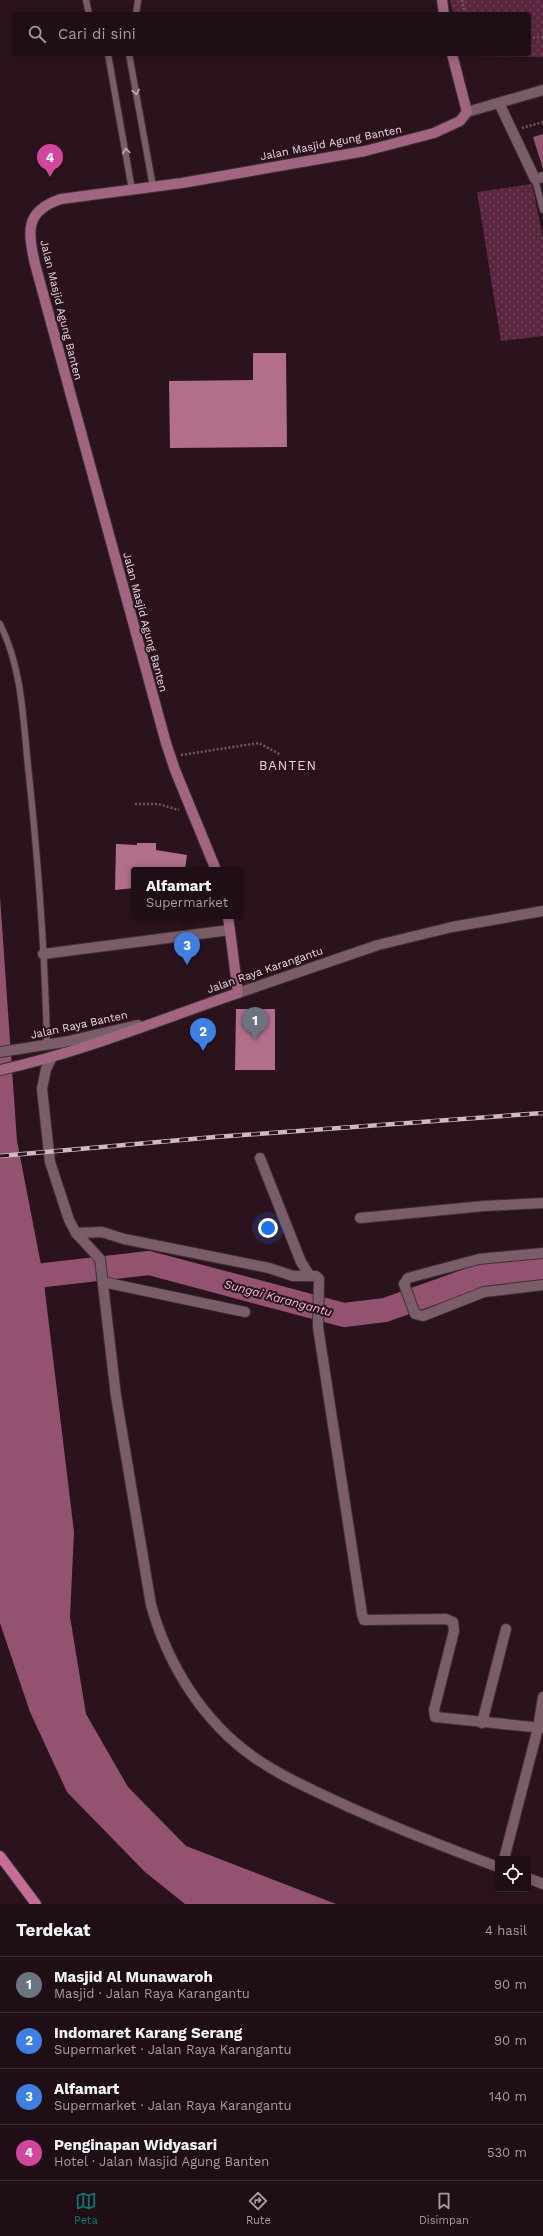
<!DOCTYPE html>
<html lang="id">
<head>
<meta charset="utf-8">
<style>
  :root { --surface:#200e16; --page:#28171f; --text:#f1f3f6; --muted:#a29ca1; --line:#3d2e35; --accent:#0f766e }
  body { margin:0; font-family:"Work Sans",sans-serif; background:var(--page); color:var(--text) }
  .controls { position:absolute; right:12px; bottom:12px; display:grid; overflow:hidden; border-radius:4px; box-shadow:0 2px 10px #0003 }
  .controls button { width:36px; height:36px; display:grid; place-items:center; padding:0; border:0; border-bottom:1px solid var(--line); background:var(--surface); color:var(--text); font:20px sans-serif }
  .you { position:absolute; left:268px; top:1228px; width:14px; height:14px; margin:-10px; border:3px solid #fff; border-radius:50%; background:#1a73e8; box-shadow:0 0 0 6px #1a73e833 }
  .badge { display:grid; place-items:center; width:26px; height:26px; border-radius:50%; background:var(--accent); color:#fff; font-size:13px; font-weight:700 }
  .pin { position:absolute; translate:-50% -33px; filter:drop-shadow(0 1px 2px #0008) }
  .pin::after { content:''; position:absolute; top:21px; width:14px; height:12px; background:inherit; clip-path:polygon(0 0,100% 0,50% 100%) }
  .popup { position:absolute; left:131px; top:867px; width:112px; height:52px; box-sizing:border-box; display:grid; place-content:center; border-radius:4px; background:var(--surface); filter:drop-shadow(0 1px 3px #0005); font-size:13px; white-space:nowrap; color:var(--muted) }
  .popup b { font-size:15px; color:var(--text) }
  .popup::after { content:''; position:absolute; left:50%; top:100%; margin-left:-8px; border:8px solid transparent; border-top-color:var(--surface) }
  .list { margin:0; padding:0; list-style:none }
  h2 { display:flex; justify-content:space-between; align-items:center; height:52px; margin:0; padding:0 16px; font-size:17px }
  h2 small { font-size:13px; font-weight:400; color:var(--muted) }
  .list li { display:grid; grid-template-columns:26px 1fr auto; gap:12px; align-items:center; box-sizing:border-box; height:56px; padding:0 16px; border-top:1px solid var(--line) }
  .list b { display:block; font-size:15px; white-space:nowrap }
  .list p { margin:0; font-size:13px; white-space:nowrap; color:var(--muted) }
  .list em { font-size:13px; font-style:normal; color:var(--muted) }
  .icon { flex:none; width:22px; height:22px; fill:none; stroke:currentColor; stroke-width:2; stroke-linecap:round; stroke-linejoin:round }
  .map { position:relative; flex:none; width:543px; height:1904px; overflow:hidden }
  .search { position:absolute; background:var(--surface); box-shadow:0 2px 10px #0003; left:12px; right:12px; top:12px; height:44px; display:flex; align-items:center; gap:10px; box-sizing:border-box; padding:0 14px; border-radius:4px; color:var(--muted); font-size:15px }
  .sheet { height:276px; background:var(--surface) }
  nav { display:flex; justify-content:space-around; align-items:center; box-sizing:border-box; height:56px; border-top:1px solid var(--line); background:var(--surface); font-size:11px; color:var(--muted) }
  nav a { display:grid; justify-items:center; gap:2px }
  nav .on { color:var(--accent) }
  .map>svg:first-child { display:block }
  .park { fill:url(#park-dots) }
  .water { fill:#935370 }
  .lines { fill:none; stroke-linecap:round; stroke-linejoin:round }
  .river { stroke:#935370; stroke-width:24 }
  .building { fill:#b16f8c }
  .service-casing { stroke:#413037; stroke-width:8 }
  .minor-casing { stroke:#413037; stroke-width:12 }
  .secondary-casing { stroke:#413037; stroke-width:12 }
  .primary-casing { stroke:#413037; stroke-width:12 }
  .path { stroke:#6e5862; stroke-width:2.5; stroke-dasharray:2 2; stroke-linecap:butt }
  .service { stroke:#7b5d6a; stroke-width:6 }
  .minor { stroke:#7b5d6a; stroke-width:10 }
  .secondary { stroke:#a16581; stroke-width:10 }
  .primary { stroke:#c86d98; stroke-width:10 }
  .rail-casing { stroke:#cebbc2; stroke-width:4.5 }
  .rail { stroke:#2b131e; stroke-width:3; stroke-dasharray:9; stroke-linecap:butt }
  .oneway { stroke:#c2acb5 }
  .labels { text-anchor:middle; dominant-baseline:central; stroke-width:4; stroke-linejoin:round; paint-order:stroke }
  .street-label { font-size:11px; fill:#e8d6dd; stroke:#2b131e }
  .water-label { font-size:12px; font-style:italic; fill:#f4bad2; stroke:#2b131e }
  .quarter-label { font-size:13px; letter-spacing:1px; fill:#e8d6dd; stroke:#2b131e }
</style>
</head>
<body>
<div class="map">
<svg width="543" height="1904" viewBox="0 0 543 1904">
  <defs>
    <pattern id="park-dots" width="8" height="8" patternUnits="userSpaceOnUse"><rect width="8" height="8" fill="#5b2740"/><path d="M2 2h.1M6 6h.1" fill="none" stroke="#73465b" stroke-width="1.8" stroke-linecap="round"/></pattern>
  </defs>
  <rect width="100%" height="100%" fill="#2b131e"/>
  <!-- park -->
  <g class="park">
    <path d="M 450,0 L 543,0 L 543,57 L 462,56 L 462,54 L 529,54 L 529,14 L 453,14 Z"/>
    <path d="M 532,184 L 543,238 L 543,336 L 501,341 L 477,192 Z"/>
  </g>
  <!-- water -->
  <g class="water">
    <path d="M 543,134 L 543,169 L 533,137 Z"/>
    <path d="M 0,897 L 17,1141 L 43,1275 L 74,1532 L 70,1617 L 86,1714 L 128,1787 L 186,1846 L 336,1904 L 185,1904 L 145,1872 L 67,1792 L 30,1712 L 0,1623 Z"/>
  </g>
  <g class="lines">
    <!-- river -->
    <path class="river" d="M 10,1279 L 149,1263 L 344,1315 L 385,1310 L 486,1274 L 543,1269"/>
  </g>
  <!-- building -->
  <g class="building">
    <path d="M 253,353 L 286,353 L 287,447 L 170,448 L 169,381 L 253,380 Z"/>
    <path d="M 137,843 L 156,843 L 156,850 L 187,855 L 185,870 L 134,870 L 134,888 L 115,890 L 116,844 L 137,845 Z"/>
    <path d="M 236,1009 L 275,1009 L 275,1070 L 235,1070 Z"/>
  </g>
  <g class="lines">
    <!-- service casing -->
    <g class="service-casing">
      <g id="service">
        <path d="M 86,0 L 89,14"/>
        <path d="M 136,14 L 138,0"/>
        <path d="M 108,54 L 132,190"/>
        <path d="M 129,54 L 153,187"/>
        <path d="M 535,179 L 543,210"/>
        <path d="M 0,624 C 22,668 23,718 28,766 C 38,859 45,952 47,1045"/>
      </g>
    </g>
    <!-- minor casing -->
    <g class="minor-casing">
      <g id="minor">
        <path d="M 499,103 L 535,179 L 543,177"/>
        <path d="M 467,112 L 543,90"/>
        <path d="M 43,954 L 230,930"/>
        <path d="M 238,993 L 378,945 L 452,927 L 543,911"/>
        <path d="M 0,1052 L 64,1042 L 138,1025"/>
        <path d="M 52,1057 L 46,1069 L 42,1089 L 50,1162 L 69,1220 L 76,1233 L 100,1259 L 116,1396 L 151,1605 C 168,1665 203,1722 255,1758 C 284,1778 317,1792 349,1807 C 398,1829 447,1848 498,1867"/>
        <path d="M 260,1158 L 301,1262 L 310,1276 L 316,1276 L 319,1279 L 318,1327 L 362,1614 L 364,1620 L 446,1619 L 453,1622 L 454,1631 L 434,1710 L 435,1717 L 543,1728"/>
        <path d="M 360,1218 L 484,1206 L 543,1203"/>
        <path d="M 76,1233 L 102,1232 L 124,1239 L 269,1268 L 293,1276 L 310,1276"/>
        <path d="M 543,1253 L 479,1259 L 408,1278 L 404,1284 L 415,1314 L 423,1316 L 484,1292 L 543,1285"/>
        <path d="M 103,1282 L 245,1312"/>
        <path d="M 482,1723 L 506,1629"/>
        <path d="M 504,1859 L 538,1728 L 543,1697"/>
        <path d="M 528,1878 L 543,1884"/>
      </g>
    </g>
    <!-- secondary casing -->
    <g class="secondary-casing">
      <g id="secondary">
        <path d="M 442,0 L 444,14"/>
        <path d="M 216,870 L 175,770 L 166,743 L 35,264 C 28,232 24,211 61,199 L 182,183 L 365,151 L 434,133 L 460,121 L 467,112 L 452,54"/>
        <path d="M 0,1070 C 82,1052 159,1020 238,993 L 228,916"/>
      </g>
    </g>
    <!-- primary casing -->
    <g class="primary-casing">
      <path id="primary" d="M 0,1856 L 36,1904"/>
    </g>
    <!-- path -->
    <g class="path">
      <path d="M 462,0 L 465,14"/>
      <path d="M 529,38 L 543,37"/>
      <path d="M 522,128 L 543,122"/>
      <path d="M 181,755 L 259,743 L 281,755"/>
      <path d="M 135,804 L 158,804 L 179,810"/>
    </g>
    <!-- service -->
    <use href="#service" class="service"/>
    <!-- minor -->
    <use href="#minor" class="minor"/>
    <!-- secondary -->
    <use href="#secondary" class="secondary"/>
    <!-- primary -->
    <use href="#primary" class="primary"/>
    <!-- rail casing -->
    <g class="rail-casing">
      <path id="rail" d="M 0,1156 L 215,1137 L 543,1113"/>
    </g>
    <!-- rail -->
    <use href="#rail" class="rail"/>
  </g>
  <!-- one-way arrows -->
  <defs><path id="oneway-chevron" d="M-2-3.5L2.5 0L-2 3.5" fill="none" stroke-width="1.6" stroke-linecap="round" stroke-linejoin="round"/></defs>
  <g class="oneway">
    <use href="#oneway-chevron" transform="translate(136 92) rotate(80)"/>
    <use href="#oneway-chevron" transform="translate(126 151) rotate(-99)"/>
  </g>
  <g class="labels">
    <!-- street labels -->
    <g class="street-label">
      <text transform="translate(331 143) rotate(-11)">Jalan Masjid Agung Banten</text>
      <text transform="translate(61 310) rotate(76)">Jalan Masjid Agung Banten</text>
      <text transform="translate(145 622) rotate(75)">Jalan Masjid Agung Banten</text>
      <text transform="translate(265 970) rotate(-19)">Jalan Raya Karangantu</text>
      <text transform="translate(79 1025) rotate(-12)">Jalan Raya Banten</text>
    </g>
    <!-- water labels -->
    <g class="water-label">
      <text transform="translate(278 1298) rotate(15)">Sungai Karangantu</text>
    </g>
    <!-- quarter labels -->
    <g class="quarter-label">
      <text x="288" y="765">BANTEN</text>
    </g>
  </g>
</svg>
<div class="controls">
<button><svg class="icon" aria-label="locate" viewBox="0 0 24 24"><circle cx="12" cy="12" r="6"/><path d="M12 2v4M12 18v4M2 12h4M18 12h4"/></svg></button>
</div>
<div class="you"></div>
<div class="pin badge" style="left:255px;top:1040px;background:#6b7280">1</div>
<div class="pin badge" style="left:203px;top:1051px;background:#3f7fe0">2</div>
<div class="pin badge" style="left:187px;top:965px;background:#3f7fe0">3</div>
<div class="popup"><b>Alfamart</b>Supermarket</div>
<div class="pin badge" style="left:50px;top:177px;background:#d1479c">4</div>
<div class="search"><svg class="icon" aria-label="search" viewBox="0 0 24 24"><circle cx="10" cy="10" r="6"/><path d="M15 15l6 6"/></svg>Cari di sini</div>
</div>
<section class="sheet">
<h2>Terdekat<small>4 hasil</small></h2>
<ul class="list">
<li><span class="badge" style="background:#6b7280">1</span><div><b>Masjid Al Munawaroh</b><p>Masjid · Jalan Raya Karangantu</p></div><em>90 m</em></li>
<li><span class="badge" style="background:#3f7fe0">2</span><div><b>Indomaret Karang Serang</b><p>Supermarket · Jalan Raya Karangantu</p></div><em>90 m</em></li>
<li><span class="badge" style="background:#3f7fe0">3</span><div><b>Alfamart</b><p>Supermarket · Jalan Raya Karangantu</p></div><em>140 m</em></li>
<li><span class="badge" style="background:#d1479c">4</span><div><b>Penginapan Widyasari</b><p>Hotel · Jalan Masjid Agung Banten</p></div><em>530 m</em></li>
</ul>
</section>
<nav>
<a class="on"><svg class="icon" aria-label="map" viewBox="0 0 24 24"><path d="M3 6l6-2 6 2 6-2v14l-6 2-6-2-6 2zM9 4v14M15 6v14"/></svg>Peta</a>
<a><svg class="icon" aria-label="directions" viewBox="0 0 24 24"><path d="M12 3l9 9-9 9-9-9zM9 14v-3h6M13 9l2 2-2 2"/></svg>Rute</a>
<a><svg class="icon" aria-label="saved" viewBox="0 0 24 24"><path d="M7 4h10v16l-5-4-5 4z"/></svg>Disimpan</a>
</nav>
</body>
</html>
